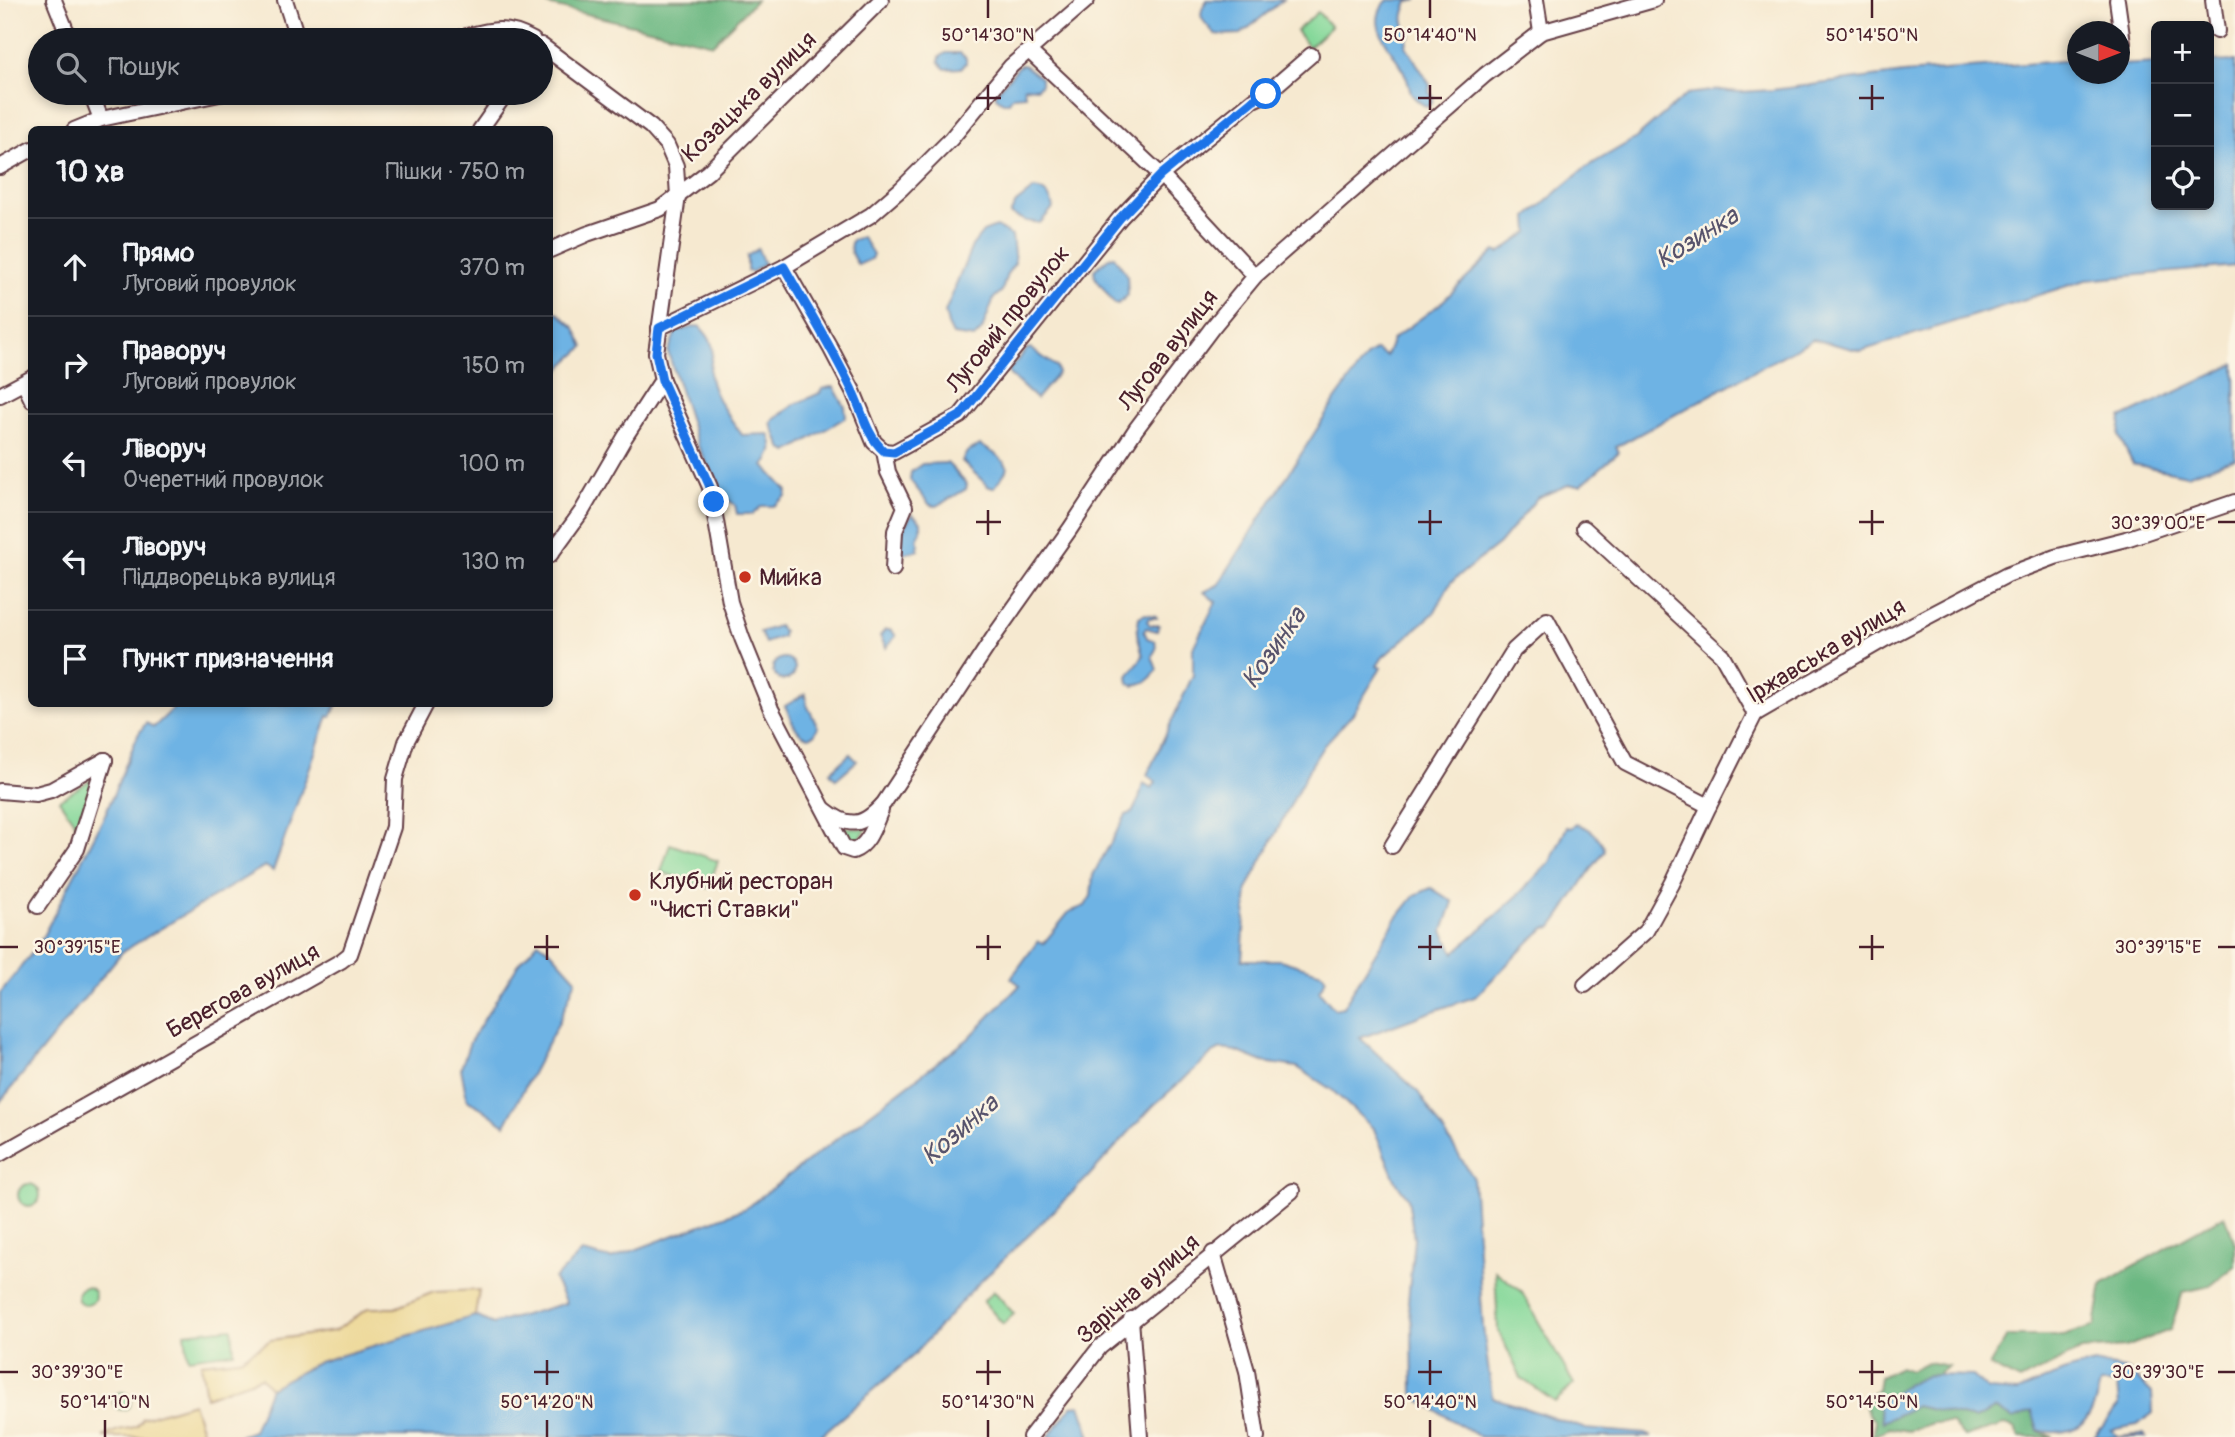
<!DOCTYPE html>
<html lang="uk">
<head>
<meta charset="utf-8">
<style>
  :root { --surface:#171b24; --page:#242831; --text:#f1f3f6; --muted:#9ea1a6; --line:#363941 }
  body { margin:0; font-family:Pangolin,sans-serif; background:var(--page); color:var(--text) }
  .controls { position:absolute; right:21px; top:21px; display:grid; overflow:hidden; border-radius:10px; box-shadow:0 4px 10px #0003 }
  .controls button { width:63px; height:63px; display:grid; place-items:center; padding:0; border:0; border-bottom:2px solid var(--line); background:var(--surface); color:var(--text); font:35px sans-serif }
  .compass { position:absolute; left:2067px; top:21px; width:63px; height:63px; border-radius:50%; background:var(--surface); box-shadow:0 4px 10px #0003; rotate:90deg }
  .stop { position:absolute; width:21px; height:21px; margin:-16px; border:5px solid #1a73e8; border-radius:50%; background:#fff }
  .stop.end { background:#1a73e8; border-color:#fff; box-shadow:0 2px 7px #0008 }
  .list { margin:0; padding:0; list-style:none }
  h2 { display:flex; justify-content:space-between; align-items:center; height:91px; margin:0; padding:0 28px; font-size:30px }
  h2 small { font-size:23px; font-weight:400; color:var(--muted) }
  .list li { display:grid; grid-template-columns:46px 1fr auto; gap:21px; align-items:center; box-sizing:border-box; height:98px; padding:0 28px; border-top:2px solid var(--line) }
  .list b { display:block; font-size:26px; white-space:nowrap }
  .list p { margin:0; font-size:23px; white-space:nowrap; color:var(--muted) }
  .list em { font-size:23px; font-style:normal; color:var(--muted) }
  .icon { flex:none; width:38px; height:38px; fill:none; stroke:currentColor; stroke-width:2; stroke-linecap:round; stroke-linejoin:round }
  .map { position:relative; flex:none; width:2235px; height:1437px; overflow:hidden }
  .search { position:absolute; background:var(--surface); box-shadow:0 4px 10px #0003; left:28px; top:28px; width:525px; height:77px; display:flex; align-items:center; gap:18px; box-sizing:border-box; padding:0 24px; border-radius:38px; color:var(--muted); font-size:26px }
  .panel { position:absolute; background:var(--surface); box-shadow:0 4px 10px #0003; left:28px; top:126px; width:525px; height:581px; border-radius:10px }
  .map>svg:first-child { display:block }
  .green { fill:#85d89a; stroke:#687c62; stroke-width:2 }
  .forest { fill:#6cb882; stroke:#5b6c56; stroke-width:2 }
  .sand { fill:#eeda9e; stroke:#9c7c64; stroke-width:2 }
  .water { fill:#6eb3e4; stroke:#5c6988; stroke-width:2 }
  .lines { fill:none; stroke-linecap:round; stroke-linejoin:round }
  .minor-casing { stroke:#643d44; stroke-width:18 }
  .minor { stroke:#fff; stroke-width:14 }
  .route { stroke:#1a73e8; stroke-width:9 }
  .ticks { fill:none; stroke:#4a1f2b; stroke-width:2.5 }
  .poi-dot { fill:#c8321e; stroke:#fcf5e5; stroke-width:2.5 }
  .labels { text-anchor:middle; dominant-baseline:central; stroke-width:5; stroke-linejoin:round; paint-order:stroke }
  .street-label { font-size:24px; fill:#4a1f2b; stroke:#fcf5e5 }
  .poi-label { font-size:24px; fill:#4a1f2b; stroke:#fcf5e5; text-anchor:start }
  .water-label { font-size:26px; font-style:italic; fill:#57536c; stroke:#fcf5e5 }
  .ticks-label { font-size:18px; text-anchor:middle; fill:#4a1f2b; stroke:#fcf5e5; stroke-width:5; stroke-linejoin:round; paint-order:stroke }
</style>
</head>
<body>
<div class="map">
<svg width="2235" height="1437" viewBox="0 0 2235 1437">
  <rect width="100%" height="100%" fill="#fcf5e5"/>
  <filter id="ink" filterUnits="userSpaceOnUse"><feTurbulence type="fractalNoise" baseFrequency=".0143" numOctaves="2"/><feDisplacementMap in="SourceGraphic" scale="14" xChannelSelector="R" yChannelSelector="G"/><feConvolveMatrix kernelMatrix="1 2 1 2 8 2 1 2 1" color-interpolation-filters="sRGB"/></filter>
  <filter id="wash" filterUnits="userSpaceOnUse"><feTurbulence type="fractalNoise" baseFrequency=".00686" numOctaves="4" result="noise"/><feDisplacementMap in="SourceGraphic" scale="28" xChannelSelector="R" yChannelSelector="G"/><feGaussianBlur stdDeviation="1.57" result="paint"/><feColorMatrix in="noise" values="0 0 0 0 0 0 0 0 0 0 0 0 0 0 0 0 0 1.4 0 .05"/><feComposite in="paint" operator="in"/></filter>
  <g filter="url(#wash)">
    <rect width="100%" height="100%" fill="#f6e9d0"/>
    <!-- green -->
    <g class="green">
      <path d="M 1318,12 L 1331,27 L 1309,47 L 1296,31 Z"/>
      <path d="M 97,776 L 80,830 L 59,800 Z"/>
      <path d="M 870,824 L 859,840 L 849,845 L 841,827 L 861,829 Z"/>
      <path d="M 670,844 L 718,861 L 708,888 L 661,872 Z"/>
      <circle cx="29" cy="1195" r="11"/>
      <path d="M 1495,1271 L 1521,1291 L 1574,1384 L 1555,1402 L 1521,1378 L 1498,1330 Z"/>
      <circle cx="86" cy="1296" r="9"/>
      <path d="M 994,1291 L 1014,1314 L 1003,1324 L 983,1301 Z"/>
      <path d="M 232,1328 L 234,1352 L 188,1358 L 185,1333 Z"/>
      <circle cx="122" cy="1401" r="9"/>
    </g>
    <!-- forest -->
    <g class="forest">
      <path d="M 545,0 L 756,0 L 713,44 L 548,5 Z"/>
      <path d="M 2225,1215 L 2235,1244 L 2235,1266 L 2210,1286 L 2183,1292 L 2170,1330 L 2126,1347 L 2081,1350 L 2020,1381 L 1989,1366 L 2007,1336 L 2064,1336 L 2095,1326 L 2102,1284 Z"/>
      <path d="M 1927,1362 L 1949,1366 L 1937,1375 L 1928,1375 L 1882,1422 L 1916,1406 L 1974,1419 L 1995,1409 L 2032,1410 L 2038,1431 L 2053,1437 L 2019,1437 L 2014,1428 L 2004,1425 L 1964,1437 L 1952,1423 L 1932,1423 L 1909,1431 L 1889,1428 L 1872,1437 L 1875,1421 L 1868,1414 L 1863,1399 L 1878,1389 L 1880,1377 L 1900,1367 L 1910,1371 Z"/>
    </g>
    <!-- sand -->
    <g class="sand">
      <path d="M 479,1290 L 475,1316 L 319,1362 L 270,1388 L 261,1377 L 206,1397 L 201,1363 L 240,1359 L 271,1340 L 334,1331 L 369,1308 L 395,1308 L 434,1292 Z"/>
      <path d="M 193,1403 L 204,1437 L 103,1437 C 107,1435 114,1431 119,1430 C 131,1427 136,1430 143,1418 Z"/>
    </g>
    <!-- water -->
    <g class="water">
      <path d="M 1207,0 L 1283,0 L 1241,34 L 1216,35 C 1203,20 1195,18 1207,0 Z"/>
      <path d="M 1388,0 L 1418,0 L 1408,2 C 1402,16 1401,22 1410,35 L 1407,38 L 1406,46 L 1430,85 L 1429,92 L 1433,97 L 1432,103 L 1427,107 C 1405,94 1413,90 1404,72 C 1394,50 1362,24 1388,0 Z"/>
      <path d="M 946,53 L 960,53 L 966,58 L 966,63 L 961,68 L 945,69 L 939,62 L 940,57 Z"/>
      <path d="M 2062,61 L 2071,61 L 2072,66 L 2077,66 L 2078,74 L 2120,74 L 2120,65 L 2156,63 L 2156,205 L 2209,205 L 2209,62 L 2235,61 L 2235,266 L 2086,280 L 1861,351 L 1813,339 L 1616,447 L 1619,452 L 1581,485 L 1568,485 L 1537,498 L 1499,544 L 1451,582 L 1434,613 L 1383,657 L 1377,666 L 1381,668 L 1352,715 L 1324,745 L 1309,769 L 1247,889 L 1242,960 L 1280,960 L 1322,973 L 1326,979 L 1319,991 L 1334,1009 L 1343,1007 L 1396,919 L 1415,895 L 1431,888 L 1453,902 L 1443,931 L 1454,953 L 1515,898 L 1550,862 L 1567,827 L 1571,828 L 1575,824 C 1589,826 1602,838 1605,851 C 1585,875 1571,902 1552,927 L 1545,928 L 1531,940 L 1475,997 L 1436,1010 L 1360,1038 L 1418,1092 L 1473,1177 L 1483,1327 L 1492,1397 L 1586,1429 L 1646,1434 L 1652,1437 L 1480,1437 L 1419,1400 L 1413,1392 L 1412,1324 L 1408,1302 L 1414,1238 L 1408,1198 L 1396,1182 L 1374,1129 L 1332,1090 L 1297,1067 L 1263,1062 L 1236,1051 L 1221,1049 L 1213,1053 L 1154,1105 L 1085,1180 L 972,1290 L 913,1356 L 819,1437 L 236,1437 L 253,1431 L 270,1388 L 319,1362 L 475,1316 L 493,1324 L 566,1303 L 554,1279 L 582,1252 L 611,1259 L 746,1208 L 968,1039 L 1020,985 L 1011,978 L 1038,941 L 1043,944 L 1069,912 L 1085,906 L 1091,896 L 1093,875 L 1126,815 L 1132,813 L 1139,799 L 1143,783 L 1152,788 L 1156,782 L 1147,775 L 1193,675 L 1193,648 L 1216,602 L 1204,592 L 1218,585 L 1336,399 L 1367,356 L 1376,350 L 1386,356 L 1393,339 L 1440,304 L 1495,251 L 1499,253 L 1529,232 L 1528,217 L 1585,168 L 1636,138 L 1687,94 L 1719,90 L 1740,92 L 1772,90 L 1904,73 Z"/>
      <path d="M 1020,65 L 1024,65 L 1041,78 L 1041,84 L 1037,88 L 1024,87 L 1025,95 L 1013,96 L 1009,102 L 1003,102 L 996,97 L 996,93 Z"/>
      <path d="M 1034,189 C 1045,190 1052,198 1053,208 L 1040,223 L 1026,221 L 1010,214 L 1016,203 Z"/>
      <path d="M 996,227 L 1012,236 L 1015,263 L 1007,274 L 1002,291 L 994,298 L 982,330 L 974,338 L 953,335 L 948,325 L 945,312 L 972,246 L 983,232 Z"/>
      <path d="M 862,237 L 873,254 L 871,259 L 858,265 C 852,256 848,250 852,240 Z"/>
      <path d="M 758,249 L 764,264 L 752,272 L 747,271 L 747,256 Z"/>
      <path d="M 1114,256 L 1127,275 L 1128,295 L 1118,304 L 1114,303 L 1095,277 L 1094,270 L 1110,257 Z"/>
      <path d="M 557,312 L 575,328 L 584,347 L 565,364 L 550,382 L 550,316 Z"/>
      <path d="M 699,326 C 725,351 705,357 711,382 C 716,401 732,420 742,435 L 769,434 C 775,449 773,453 764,466 L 787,491 L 786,496 L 774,506 L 762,506 L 753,514 L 737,514 L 735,505 L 723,496 L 698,446 L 668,352 L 676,331 Z"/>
      <path d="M 1030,348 L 1057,367 L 1058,373 L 1036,399 L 1009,374 L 1009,370 L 1026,350 Z"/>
      <path d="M 2235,364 L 2235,458 L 2187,475 L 2133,464 L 2119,436 L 2121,418 Z"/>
      <path d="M 830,387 L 834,387 L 845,407 L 846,417 L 788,452 L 782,449 L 771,423 L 773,420 L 795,404 L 820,393 L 822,389 Z"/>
      <path d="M 980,445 C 991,452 1002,456 1008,468 L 995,487 L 989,487 L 962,461 L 967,452 Z"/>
      <path d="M 947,463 C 955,470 959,477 967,484 L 966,489 L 937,506 L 930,505 L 910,480 L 911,472 L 922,464 Z"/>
      <path d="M 912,514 L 921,522 L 921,531 L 917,539 L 919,545 L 917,546 L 919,550 L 901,554 C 895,539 904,527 912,514 Z"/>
      <path d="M 1145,614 L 1156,616 L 1157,618 L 1149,618 L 1147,621 L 1150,625 L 1159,625 L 1157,631 L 1146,628 L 1144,631 L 1147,638 L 1155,641 L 1156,649 L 1152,656 L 1157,670 L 1148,681 L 1134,686 L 1129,683 L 1128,676 L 1143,656 L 1137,633 L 1139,617 Z"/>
      <path d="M 778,626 L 783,631 L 782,637 L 765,643 L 760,632 Z"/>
      <path d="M 885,630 L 891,630 L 896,636 L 886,648 L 880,636 Z"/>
      <circle cx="784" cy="669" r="11"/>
      <path d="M 805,694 L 807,705 L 818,727 L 814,735 L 809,737 C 794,734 792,718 785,706 Z"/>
      <path d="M 178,704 L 337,704 L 331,717 L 328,716 L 273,871 L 265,866 L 122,952 L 0,1102 L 0,993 L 39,944 L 104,817 L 138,735 L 146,723 L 154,727 Z"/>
      <path d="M 850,754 L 857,761 L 836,779 L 830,772 Z"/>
      <path d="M 538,942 L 551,951 L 576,979 L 559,1022 L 505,1125 L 480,1107 L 467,1100 L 461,1068 L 470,1042 L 517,966 Z"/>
      <path d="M 2094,1363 L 2128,1370 L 2152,1393 L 2153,1413 L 2137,1425 L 2111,1430 L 2119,1437 L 2144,1434 L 2146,1437 L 2094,1437 L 2119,1406 L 2117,1384 L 2100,1384 C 2092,1421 2082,1437 2038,1431 L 2032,1411 L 2014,1419 L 1995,1409 L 1974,1419 L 1916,1406 L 1882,1422 L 1878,1404 L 1902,1387 L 1928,1375 L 1973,1376 L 1988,1390 L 2017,1392 L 2063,1372 Z"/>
      <path d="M 1080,1405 L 1091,1437 L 1048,1437 L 1072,1406 Z"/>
    </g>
  </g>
  <g filter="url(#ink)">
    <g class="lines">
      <!-- minor casing -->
      <g class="minor-casing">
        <g id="minor">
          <path d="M 54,0 L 70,40"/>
          <path d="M 285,0 L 298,40"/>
          <path d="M 1536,0 L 1541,32"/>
          <path d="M 2117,0 L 2123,43"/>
          <path d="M 2213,0 L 2217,31"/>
          <path d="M 452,40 C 485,32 502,22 533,40"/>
          <path d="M 541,45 L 651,127 L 667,145 L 676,166 L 678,196 L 656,353 L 662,380 L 710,487 L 730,602 L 742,638 L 771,709 L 844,848 L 853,851 C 869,845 874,826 881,810"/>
          <path d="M 1029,51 L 1161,175 L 1255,276"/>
          <path d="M 91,93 L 101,119"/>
          <path d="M 74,130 L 101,119 L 224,93"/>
          <path d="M 480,130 L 506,93"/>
          <path d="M 0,167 L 32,149"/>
          <path d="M 550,250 L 587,234 L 660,209 L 708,172 L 881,0"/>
          <path d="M 784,267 L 831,349 L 853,391 L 874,442 L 884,451 L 894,452 L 960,416 L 1120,218 L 1161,175 L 1253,100 L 1266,94 L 1311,55"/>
          <path d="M 659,328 L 784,267 L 871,215 L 901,189 L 951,139 L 1011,66 L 1087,0"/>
          <path d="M 24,383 L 32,400"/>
          <path d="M 0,395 L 32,378"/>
          <path d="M 884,451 L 888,472 L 905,507 L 895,531 L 893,569"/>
          <path d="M 1584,528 L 1722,655 L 1755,714"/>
          <path d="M 550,555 L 582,511 L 625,437 L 662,380"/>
          <path d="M 0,791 L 36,794 L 51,790 L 105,760"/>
          <path d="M 824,809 C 849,829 863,827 884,803 L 997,632 L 1070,529 L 1136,429 L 1212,328 L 1255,276 L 1485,75 L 1541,32 L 1654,0"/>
          <path d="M 1392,846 L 1514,650 L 1547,620 L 1625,763 L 1709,806 L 1755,714 L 1885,639 L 2007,575 L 2055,557 L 2126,539 L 2235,502"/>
          <path d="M 38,906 L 77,849 L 105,760"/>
          <path d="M 1585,985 L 1646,931 L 1672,884 L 1709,806"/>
          <path d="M 0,1154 L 341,961 L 350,954 L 393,827 L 395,779 L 406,742 L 426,704"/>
          <path d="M 1213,1253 L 1247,1371 L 1257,1437"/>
          <path d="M 1131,1319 L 1140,1437"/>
          <path d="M 1030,1437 L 1100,1347 L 1292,1191"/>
        </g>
      </g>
      <!-- minor -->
      <use href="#minor" class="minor"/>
    </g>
  </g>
  <g class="lines" filter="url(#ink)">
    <!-- route -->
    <path class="route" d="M 714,502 L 710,487 L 662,380 L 656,353 L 659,328 L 784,267 C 807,308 832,347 852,390 C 862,410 866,435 884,451 L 894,452 L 960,416 L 1120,218 L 1161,175 L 1253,100 L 1266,94"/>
  </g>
  <!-- ticks -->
  <path class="ticks" d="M 988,0 L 988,18M 1430,0 L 1430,18M 1872,0 L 1872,18M 988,85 L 988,110M 1430,85 L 1430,110M 1872,85 L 1872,110M 976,98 L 1001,98M 1418,98 L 1442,98M 1859,98 L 1884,98M 988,510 L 988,535M 1430,510 L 1430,535M 1872,510 L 1872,535M 976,522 L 1001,522M 1418,522 L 1442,522M 1859,522 L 1884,522M 2218,522 L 2235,522M 547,935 L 547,960M 988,935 L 988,960M 1430,935 L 1430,960M 1872,935 L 1872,960M 0,947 L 18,947M 534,947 L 559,947M 976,947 L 1001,947M 1418,947 L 1442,947M 1859,947 L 1884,947M 2218,947 L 2235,947M 547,1360 L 547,1385M 988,1360 L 988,1385M 1430,1360 L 1430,1385M 1872,1360 L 1872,1385M 0,1372 L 18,1372M 534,1372 L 559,1372M 976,1372 L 1001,1372M 1418,1372 L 1442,1372M 1859,1372 L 1884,1372M 2218,1372 L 2235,1372M 105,1420 L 105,1437M 547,1420 L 547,1437M 988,1420 L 988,1437M 1430,1420 L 1430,1437M 1872,1420 L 1872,1437"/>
  <!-- markers -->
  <g class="poi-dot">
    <circle cx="745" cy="577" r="7"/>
    <circle cx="635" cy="895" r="7"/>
  </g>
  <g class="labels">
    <!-- street labels -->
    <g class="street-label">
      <text transform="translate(749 97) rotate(-44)">Козацька вулиця</text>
      <text transform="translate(1008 319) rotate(-51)">Луговий провулок</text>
      <text transform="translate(1168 350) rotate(-52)">Лугова вулиця</text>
      <text transform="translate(1826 651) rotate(-31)">Іржавська вулиця</text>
      <text transform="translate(243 991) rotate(-29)">Берегова вулиця</text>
      <text transform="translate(1138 1289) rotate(-41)">Зарічна вулиця</text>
    </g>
    <!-- poi labels -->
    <g class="poi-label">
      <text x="759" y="577">Мийка</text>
      <text x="649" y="881">Клубний ресторан<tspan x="649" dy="28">"Чисті Ставки"</tspan></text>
    </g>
    <!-- water labels -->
    <g class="water-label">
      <text transform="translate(1697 238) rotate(-32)">Козинка</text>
      <text transform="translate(1274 648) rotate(-55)">Козинка</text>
      <text transform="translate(960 1130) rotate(-41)">Козинка</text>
    </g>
  </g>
  <g class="ticks-label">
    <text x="988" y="41">50°14'30"N</text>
    <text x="1430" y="41">50°14'40"N</text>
    <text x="1872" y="41">50°14'50"N</text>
    <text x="2158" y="529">30°39'00"E</text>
    <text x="2158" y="953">30°39'15"E</text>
    <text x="77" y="953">30°39'15"E</text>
    <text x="2158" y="1378">30°39'30"E</text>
    <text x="77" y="1378">30°39'30"E</text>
    <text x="105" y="1408">50°14'10"N</text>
    <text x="547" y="1408">50°14'20"N</text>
    <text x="988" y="1408">50°14'30"N</text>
    <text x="1430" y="1408">50°14'40"N</text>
    <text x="1872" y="1408">50°14'50"N</text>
  </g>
</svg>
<div class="controls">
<button>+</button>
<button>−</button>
<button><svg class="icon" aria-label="locate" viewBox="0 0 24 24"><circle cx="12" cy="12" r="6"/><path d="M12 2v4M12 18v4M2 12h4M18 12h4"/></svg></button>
</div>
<svg class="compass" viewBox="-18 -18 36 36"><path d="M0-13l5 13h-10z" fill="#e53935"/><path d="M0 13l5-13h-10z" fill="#9ea1a6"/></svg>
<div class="stop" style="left:1266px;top:94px"></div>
<div class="stop end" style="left:714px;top:502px"></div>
<div class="search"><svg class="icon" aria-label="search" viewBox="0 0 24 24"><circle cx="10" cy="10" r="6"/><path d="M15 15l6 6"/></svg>Пошук</div>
<section class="panel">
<h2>10 хв<small>Пішки · 750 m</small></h2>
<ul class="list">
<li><svg class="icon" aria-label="ahead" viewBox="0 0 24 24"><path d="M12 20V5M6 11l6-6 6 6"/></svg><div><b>Прямо</b><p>Луговий провулок</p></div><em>370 m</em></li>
<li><svg class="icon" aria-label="right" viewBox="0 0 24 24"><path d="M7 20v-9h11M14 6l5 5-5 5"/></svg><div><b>Праворуч</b><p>Луговий провулок</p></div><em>150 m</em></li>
<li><svg class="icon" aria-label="left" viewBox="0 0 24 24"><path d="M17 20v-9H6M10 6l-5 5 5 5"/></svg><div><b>Ліворуч</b><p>Очеретний провулок</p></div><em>100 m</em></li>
<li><svg class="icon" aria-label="left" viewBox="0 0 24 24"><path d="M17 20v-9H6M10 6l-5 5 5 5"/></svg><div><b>Ліворуч</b><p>Піддворецька вулиця</p></div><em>130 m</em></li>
<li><svg class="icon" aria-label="arrive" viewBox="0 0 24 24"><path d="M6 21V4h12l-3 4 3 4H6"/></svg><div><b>Пункт призначення</b></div></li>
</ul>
</section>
</div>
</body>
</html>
